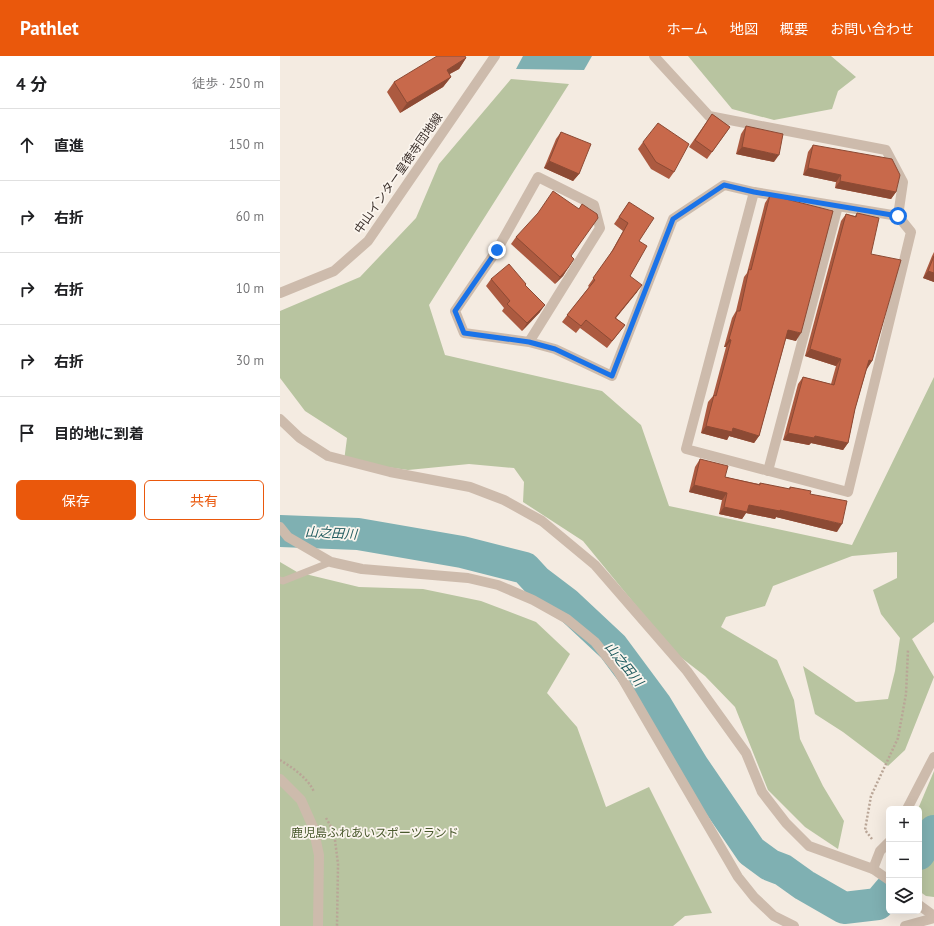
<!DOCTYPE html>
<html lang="ja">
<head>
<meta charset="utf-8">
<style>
  :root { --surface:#fff; --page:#f2f2f2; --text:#202124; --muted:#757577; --line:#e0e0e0; --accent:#ea580c }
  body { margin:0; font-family:"PT Sans","Noto Sans JP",sans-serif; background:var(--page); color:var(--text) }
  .controls { position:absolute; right:12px; bottom:12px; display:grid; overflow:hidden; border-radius:6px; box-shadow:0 4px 16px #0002 }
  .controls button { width:36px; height:36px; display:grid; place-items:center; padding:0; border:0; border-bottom:1px solid var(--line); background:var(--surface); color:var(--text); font:20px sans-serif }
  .stop { position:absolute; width:12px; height:12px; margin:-9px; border:3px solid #1a73e8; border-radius:50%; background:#fff }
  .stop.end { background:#1a73e8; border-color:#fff; box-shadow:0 1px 4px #0008 }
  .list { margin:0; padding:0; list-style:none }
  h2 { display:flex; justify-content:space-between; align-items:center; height:52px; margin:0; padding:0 16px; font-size:17px }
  h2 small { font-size:13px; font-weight:400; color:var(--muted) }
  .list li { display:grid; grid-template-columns:26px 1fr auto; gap:12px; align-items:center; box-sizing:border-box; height:72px; padding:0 16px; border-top:1px solid var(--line) }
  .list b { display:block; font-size:15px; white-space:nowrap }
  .list em { font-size:13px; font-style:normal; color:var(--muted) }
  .actions { display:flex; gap:8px; padding:12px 16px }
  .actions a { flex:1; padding:9px 0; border:1px solid var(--accent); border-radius:6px; text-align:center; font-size:14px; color:var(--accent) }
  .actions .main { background:var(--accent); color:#fff }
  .icon { flex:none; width:22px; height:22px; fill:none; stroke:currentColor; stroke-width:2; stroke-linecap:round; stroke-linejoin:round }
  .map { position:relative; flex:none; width:654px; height:870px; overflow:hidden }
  header { display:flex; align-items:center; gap:24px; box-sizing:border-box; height:56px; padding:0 20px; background:var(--accent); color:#fff }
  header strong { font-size:19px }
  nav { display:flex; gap:22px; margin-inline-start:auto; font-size:14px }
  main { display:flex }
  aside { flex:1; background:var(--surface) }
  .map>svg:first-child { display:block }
  .green { fill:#b8c4a0 }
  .water { fill:#7fb0b2 }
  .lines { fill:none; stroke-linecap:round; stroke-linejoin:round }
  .river { stroke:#7fb0b2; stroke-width:32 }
  .path { stroke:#b9a596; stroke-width:2.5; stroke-dasharray:2 2; stroke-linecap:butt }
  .service { stroke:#cdbbac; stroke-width:7 }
  .minor { stroke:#cdbbac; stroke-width:10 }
  .tertiary { stroke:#cdbbac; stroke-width:10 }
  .wall { fill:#ac5a40 }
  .shaded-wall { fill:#8c4a34 }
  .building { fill:#c8694b; stroke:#8c4a34 }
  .route { stroke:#1a73e8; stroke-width:5 }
  .labels { text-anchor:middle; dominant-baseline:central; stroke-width:3.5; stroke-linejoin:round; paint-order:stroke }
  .street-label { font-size:12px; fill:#3b302b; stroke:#fbf5ee }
  .park-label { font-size:12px; fill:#4a5a2e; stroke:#fbf5ee }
  .water-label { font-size:13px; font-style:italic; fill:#1f5a5e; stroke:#fbf5ee }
</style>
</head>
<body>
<header>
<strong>Pathlet</strong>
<nav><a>ホーム</a><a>地図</a><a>概要</a><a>お問い合わせ</a></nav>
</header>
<main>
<aside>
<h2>4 分<small>徒歩 · 250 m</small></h2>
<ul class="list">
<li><svg class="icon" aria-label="ahead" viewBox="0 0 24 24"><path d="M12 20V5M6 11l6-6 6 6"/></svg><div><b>直進</b></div><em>150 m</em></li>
<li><svg class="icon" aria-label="right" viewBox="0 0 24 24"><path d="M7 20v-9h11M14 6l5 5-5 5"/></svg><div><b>右折</b></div><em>60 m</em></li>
<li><svg class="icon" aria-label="right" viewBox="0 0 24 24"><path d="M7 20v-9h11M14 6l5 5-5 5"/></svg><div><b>右折</b></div><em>10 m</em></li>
<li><svg class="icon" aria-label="right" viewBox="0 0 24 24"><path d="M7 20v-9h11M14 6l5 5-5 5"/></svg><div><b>右折</b></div><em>30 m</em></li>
<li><svg class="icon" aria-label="arrive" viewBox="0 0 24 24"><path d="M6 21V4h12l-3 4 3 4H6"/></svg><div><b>目的地に到着</b></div></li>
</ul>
<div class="actions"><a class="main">保存</a><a>共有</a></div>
</aside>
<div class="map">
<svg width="654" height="870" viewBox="0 0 654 870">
  <rect width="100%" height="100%" fill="#f4ebe1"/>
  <!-- green -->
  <g class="green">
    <path d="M 408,0 L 551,0 L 576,21 L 558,35 L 552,53 L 494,64 L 452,53 Z"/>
    <path d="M 231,23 L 289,28 L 149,249 L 165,299 L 322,335 L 361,369 L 389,450 L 572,489 L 654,321 L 654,566 L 632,583 L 654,621 L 625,694 L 608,710 L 563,676 L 535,658 L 523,610 L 576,646 L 608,643 L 615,615 L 620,582 L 601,558 L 593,534 L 617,522 L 617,496 L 572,500 L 493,530 L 485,550 L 446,561 L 441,571 L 497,604 L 514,644 L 520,683 L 543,730 L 564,765 L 558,793 L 525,771 L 488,734 L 455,651 L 425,620 L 394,596 L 303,485 L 243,446 L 244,426 L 234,412 L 189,408 L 128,414 L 64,405 L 67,382 L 25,355 L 0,322 L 0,255 L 80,221 L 136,162 L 159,108 Z"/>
    <path d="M 0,506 L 17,516 L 79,531 L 143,533 L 201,545 L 256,566 L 290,598 L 267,637 L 297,671 L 326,751 L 369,731 L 432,857 L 405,860 L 393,870 L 0,870 Z"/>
    <path d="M 654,715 L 654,841 L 646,840 L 639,835 L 638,753 Z"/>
  </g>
  <!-- water -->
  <path class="water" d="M 243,0 L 312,0 L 304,14 L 236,13 Z"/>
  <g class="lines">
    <!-- river -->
    <g class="river">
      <path d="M 0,475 L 78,478 L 182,496 L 245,512 L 257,525 L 286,547 L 333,591 L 376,649 L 413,710 L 471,795 L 490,809 L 503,814 L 524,829 L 564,852 L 598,848 L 609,835"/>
      <path d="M 639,798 L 654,775"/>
    </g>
    <!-- path -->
    <g class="path">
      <path d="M 0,704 C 13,712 28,722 34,736"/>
      <path d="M 46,762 L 54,776 L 58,808 L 57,870"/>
      <path d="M 592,783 L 585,774 L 591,740 L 618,682 L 626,638 L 628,594"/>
    </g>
    <!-- service -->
    <path class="service" d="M 0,524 L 3,525 L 51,506"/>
    <!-- minor -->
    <g class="minor">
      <path d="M 474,136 L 618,160"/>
      <path d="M 249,286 L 320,172 L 314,149 L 258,121 L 217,194 L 175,255 L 184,277 L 249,286 L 275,293 L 332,320 L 393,163 L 444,129 L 474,136 L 406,393 L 568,436 L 631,176 L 618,160 L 623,126 L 606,94 L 429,60 L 374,0"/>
      <path d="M 0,363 L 20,382 L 48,400 L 110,416 L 190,431 L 224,444 L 262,465 L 315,509 L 407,615 L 466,697 L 482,736 L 506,767 L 529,790 L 593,813"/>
      <path d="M 488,415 L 558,150"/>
      <path d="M 627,753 L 654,701"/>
      <path d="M 609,786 L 600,795 L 593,813 L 609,824"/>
      <path d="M 639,849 L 654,860"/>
    </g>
    <!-- tertiary -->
    <g class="tertiary">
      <path d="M 0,237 L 54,215 L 88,185 L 215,0"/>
      <path d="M 0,471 L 8,481 L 51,506 L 82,513 L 188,522 L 218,529 L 253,544 L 287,563 L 315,586 L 338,615 L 458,821 L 474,841 L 494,860 L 514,870"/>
      <path d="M 0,723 L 21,744 L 33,771 L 39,799 L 38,870"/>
      <path d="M 625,870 L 654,862"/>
    </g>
  </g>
  <!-- wall -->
  <g class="wall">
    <path d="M 186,2 L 179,13 L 169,18 L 171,21 L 163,31 L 120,57 L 107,36 L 114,26 Z"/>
    <path d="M 432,58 L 450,71 L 427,103 L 409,91 Z"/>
    <path d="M 466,70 L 494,106 L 456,98 L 461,78 Z"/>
    <path d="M 281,76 L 299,118 L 293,125 L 264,112 L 276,83 Z"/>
    <path d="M 363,86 L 394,116 L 389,123 L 371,113 L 358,93 Z"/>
    <path d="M 533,89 L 616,136 L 611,143 L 555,132 L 556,126 L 523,119 L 528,96 Z"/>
    <path d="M 490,139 L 516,285 L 506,282 L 479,380 L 474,387 L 449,380 L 447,384 L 421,377 L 428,346 L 433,340 L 446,291 L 444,291 L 452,262 L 456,255 L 464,221 L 467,217 L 485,147 Z"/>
    <path d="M 349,146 L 359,185 L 350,220 L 357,236 L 336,262 L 345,269 L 327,292 L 300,272 L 296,277 L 282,266 L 309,231 L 308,230 L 329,200 L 343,175 L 334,168 Z"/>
    <path d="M 577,157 L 591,198 L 592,305 L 587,312 L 575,353 L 568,387 L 563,394 L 531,387 L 529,389 L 503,384 L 518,328 L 523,321 L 551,328 L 556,310 L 525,300 L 561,165 L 566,158 L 575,160 Z"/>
    <path d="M 236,181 L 291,200 L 288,212 L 283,220 L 275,228 L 231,188 Z"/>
    <path d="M 654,196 L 654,226 L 643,222 L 652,200 Z"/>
    <path d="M 211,223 L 245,229 L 260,256 L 242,275 L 222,255 L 224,252 L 206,230 Z"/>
    <path d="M 420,403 L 445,421 L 479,428 L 480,427 L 509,433 L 510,431 L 530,438 L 557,476 L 496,461 L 495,463 L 466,457 L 462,463 L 439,458 L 442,444 L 409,436 L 415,411 Z"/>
  </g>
  <!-- shaded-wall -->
  <g class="shaded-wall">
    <path d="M 186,2 L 179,13 L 159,24 L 167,14 Z"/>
    <path d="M 171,21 L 163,31 L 120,57 L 127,47 Z"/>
    <path d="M 462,91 L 499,99 L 494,106 L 456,98 Z"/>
    <path d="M 269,105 L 299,118 L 293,125 L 264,112 Z"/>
    <path d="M 528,112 L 561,119 L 556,126 L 523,119 Z"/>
    <path d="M 560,125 L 616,136 L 611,143 L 555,132 Z"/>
    <path d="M 288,212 L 283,220 L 275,228 L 280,221 Z"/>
    <path d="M 648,215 L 654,217 L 654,226 L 643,222 Z"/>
    <path d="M 362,229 L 357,236 L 330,269 L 335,262 Z"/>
    <path d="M 265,249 L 260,256 L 242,275 L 247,267 Z"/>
    <path d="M 508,274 L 521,277 L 516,285 L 503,282 Z"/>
    <path d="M 449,283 L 451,284 L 446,291 L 444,291 Z"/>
    <path d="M 530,293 L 561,303 L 556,310 L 525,300 Z"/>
    <path d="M 589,304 L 592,305 L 587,313 L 584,312 Z"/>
    <path d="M 426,370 L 453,372 L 479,380 L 474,387 L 449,380 L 447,384 L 421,377 Z"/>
    <path d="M 508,377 L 535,380 L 568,387 L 563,394 L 531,387 L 529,389 L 503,384 Z"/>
    <path d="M 414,429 L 447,437 L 442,444 L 409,436 Z"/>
    <path d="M 469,449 L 500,454 L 562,468 L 557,476 L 496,461 L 495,463 L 466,457 L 462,463 L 439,458 L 444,451 Z"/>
  </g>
  <!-- building -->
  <g class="building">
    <path d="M 157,0 L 185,0 L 186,2 L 167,14 L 171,21 L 127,47 L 114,26 Z"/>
    <path d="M 432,58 L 450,71 L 432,96 L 415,84 Z"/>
    <path d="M 378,67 L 409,88 L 394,116 L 376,106 L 363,86 Z"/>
    <path d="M 466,70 L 503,78 L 499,99 L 462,91 Z"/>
    <path d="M 281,76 L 311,88 L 299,118 L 269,105 Z"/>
    <path d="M 533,89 L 612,103 L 620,119 L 616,136 L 560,125 L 561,119 L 528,112 Z"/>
    <path d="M 273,135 L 299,153 L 302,148 L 317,158 L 318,162 L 291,200 L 294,203 L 288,212 L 280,221 L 236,181 L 258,157 Z"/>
    <path d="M 490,139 L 553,155 L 521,277 L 508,274 L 479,380 L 453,372 L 452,376 L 426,370 L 434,339 L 436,340 L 451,284 L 449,283 L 457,255 L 460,255 L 469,213 L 471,214 Z"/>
    <path d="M 349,146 L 374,162 L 359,185 L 367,190 L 350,220 L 362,229 L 335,262 L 345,269 L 332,285 L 306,264 L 301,270 L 287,259 L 315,224 L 313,222 L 333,194 L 348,167 L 339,161 Z"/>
    <path d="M 577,157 L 599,162 L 591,198 L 621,204 L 592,305 L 589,304 L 575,353 L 568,387 L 535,380 L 534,382 L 508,377 L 523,321 L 554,329 L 561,303 L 530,293 L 566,158 L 576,161 Z"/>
    <path d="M 654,200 L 654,217 L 648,215 Z"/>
    <path d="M 229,208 L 246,228 L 245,229 L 265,249 L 247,267 L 227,248 L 230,245 L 211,223 Z"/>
    <path d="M 420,403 L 448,410 L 445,421 L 480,429 L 480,427 L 510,433 L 510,431 L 531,435 L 530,438 L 567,445 L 562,468 L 500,454 L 500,455 L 469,449 L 467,456 L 444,451 L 447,437 L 414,429 Z"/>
  </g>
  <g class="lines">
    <!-- route -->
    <path class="route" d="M 217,194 L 175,255 L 184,277 L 249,286 L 275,293 L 332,320 L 393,163 L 444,129 L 474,136 L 618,160"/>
  </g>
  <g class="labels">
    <!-- street labels -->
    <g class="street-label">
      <text transform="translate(118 117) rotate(-55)">中山インター皇徳寺団地線</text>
    </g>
    <!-- park labels -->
    <g class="park-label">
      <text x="95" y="776">鹿児島ふれあいスポーツランド</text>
    </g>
    <!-- water labels -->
    <g class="water-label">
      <text transform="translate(51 477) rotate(3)">山之田川</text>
      <text transform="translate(344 608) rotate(51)">山之田川</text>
    </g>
  </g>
</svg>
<div class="controls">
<button>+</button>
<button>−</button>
<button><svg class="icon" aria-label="layers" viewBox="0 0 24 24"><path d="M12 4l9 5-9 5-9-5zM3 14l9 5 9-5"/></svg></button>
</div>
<div class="stop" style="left:618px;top:160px"></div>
<div class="stop end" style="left:217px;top:194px"></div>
</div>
</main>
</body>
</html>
